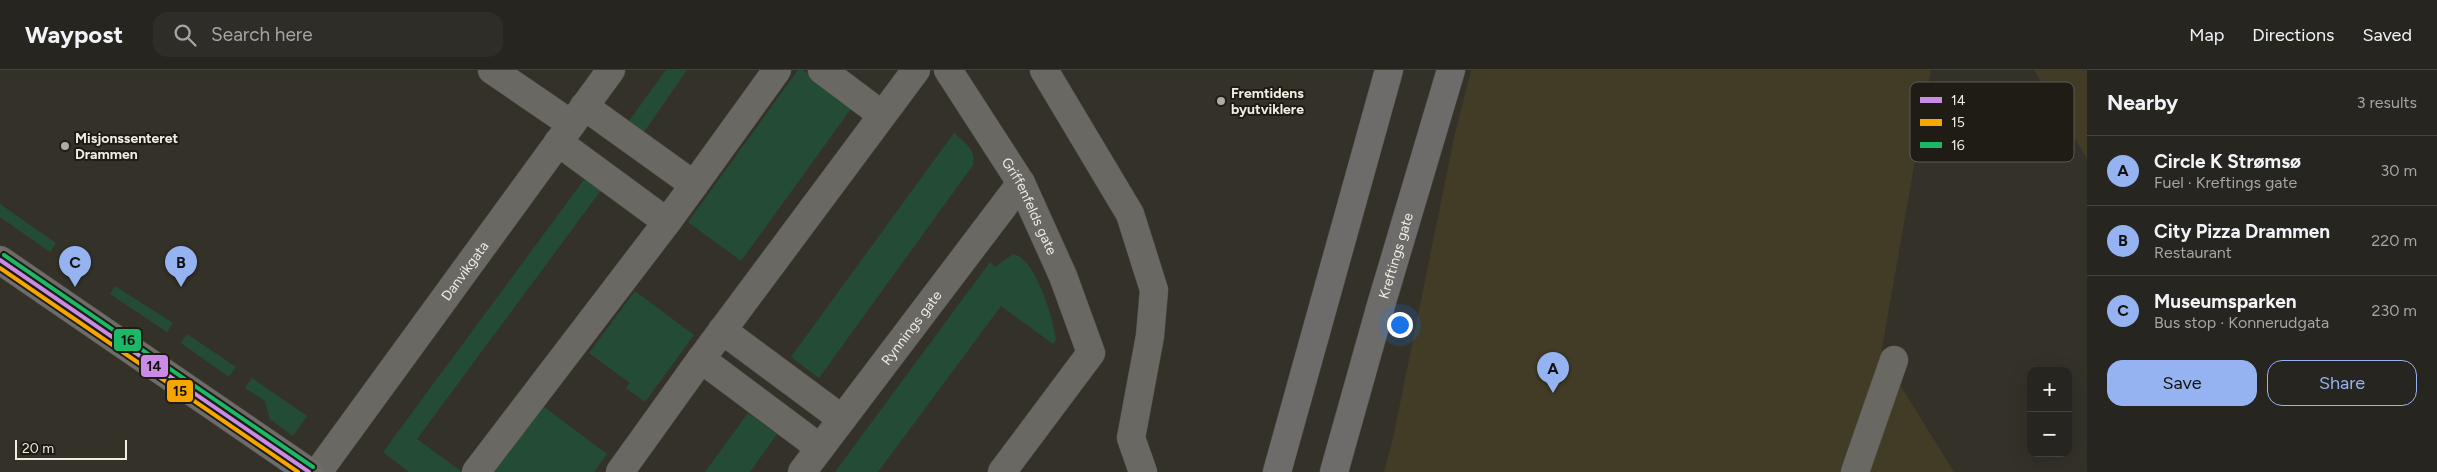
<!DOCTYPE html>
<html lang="en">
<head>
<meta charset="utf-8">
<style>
  :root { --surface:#27251f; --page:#2f2d28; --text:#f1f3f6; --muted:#a4a5a4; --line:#43423d; --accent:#95b2f1 }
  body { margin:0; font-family:Figtree,sans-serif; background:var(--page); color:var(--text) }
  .controls { position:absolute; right:15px; bottom:15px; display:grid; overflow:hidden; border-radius:10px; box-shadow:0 5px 20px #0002 }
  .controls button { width:45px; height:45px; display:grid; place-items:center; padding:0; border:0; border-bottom:1px solid var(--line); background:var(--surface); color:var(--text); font:25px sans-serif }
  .scale { position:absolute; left:15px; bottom:12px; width:112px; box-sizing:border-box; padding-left:5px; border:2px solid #f0ece2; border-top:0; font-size:14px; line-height:18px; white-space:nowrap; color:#f0ece2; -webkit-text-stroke:4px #1e1c14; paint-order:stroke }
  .you { position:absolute; left:1399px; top:254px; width:18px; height:18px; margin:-12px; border:4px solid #fff; border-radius:50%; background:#1a73e8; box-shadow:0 0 0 8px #1a73e833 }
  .badge { display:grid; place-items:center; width:32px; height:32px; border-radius:50%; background:var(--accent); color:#111; font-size:16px; font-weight:700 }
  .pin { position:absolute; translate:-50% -41px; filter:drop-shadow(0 1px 2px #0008) }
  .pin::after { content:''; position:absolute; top:26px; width:18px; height:15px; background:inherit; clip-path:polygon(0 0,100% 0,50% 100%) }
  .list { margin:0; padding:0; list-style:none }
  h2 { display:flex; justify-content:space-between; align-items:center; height:65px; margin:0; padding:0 20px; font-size:21px }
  h2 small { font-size:16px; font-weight:400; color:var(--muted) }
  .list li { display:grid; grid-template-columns:32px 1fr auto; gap:15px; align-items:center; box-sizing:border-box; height:70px; padding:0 20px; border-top:1px solid var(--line) }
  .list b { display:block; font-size:19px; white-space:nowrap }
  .list p { margin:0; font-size:16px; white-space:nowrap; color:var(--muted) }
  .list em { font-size:16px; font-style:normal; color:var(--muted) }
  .actions { display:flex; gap:10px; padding:15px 20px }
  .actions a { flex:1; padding:11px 0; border:1px solid var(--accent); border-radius:15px; text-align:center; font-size:18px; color:var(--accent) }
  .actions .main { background:var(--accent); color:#111 }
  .icon { flex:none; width:28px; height:28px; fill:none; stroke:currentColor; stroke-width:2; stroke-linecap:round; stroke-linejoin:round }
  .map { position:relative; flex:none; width:2087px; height:402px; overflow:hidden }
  header { display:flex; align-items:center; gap:30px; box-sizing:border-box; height:70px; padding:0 25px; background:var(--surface); border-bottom:1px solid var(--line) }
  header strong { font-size:24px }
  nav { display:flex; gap:28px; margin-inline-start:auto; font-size:18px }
  .search { width:350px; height:45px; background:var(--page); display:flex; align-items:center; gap:12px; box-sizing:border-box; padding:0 18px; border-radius:15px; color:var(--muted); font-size:19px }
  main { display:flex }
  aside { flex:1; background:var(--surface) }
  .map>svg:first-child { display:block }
  .built { fill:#423b26 }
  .green { fill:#244c35 }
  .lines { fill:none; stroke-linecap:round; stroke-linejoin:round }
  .minor-casing { stroke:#524f48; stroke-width:29 }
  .major-casing { stroke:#524f48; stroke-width:29 }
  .minor { stroke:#6a6862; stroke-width:28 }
  .major { stroke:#6e6c6a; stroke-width:28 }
  .bus-1-casing { stroke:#1e1c14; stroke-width:8 }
  .bus-2-casing { stroke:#1e1c14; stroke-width:8 }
  .bus-3-casing { stroke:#1e1c14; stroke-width:8 }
  .bus-1 { stroke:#ca8be6; stroke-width:4 }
  .bus-2 { stroke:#f7a600; stroke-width:4 }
  .bus-3 { stroke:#1ab867; stroke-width:4 }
  .poi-dot { fill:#aeaba1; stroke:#1e1c14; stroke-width:2 }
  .labels { text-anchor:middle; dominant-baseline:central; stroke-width:4; stroke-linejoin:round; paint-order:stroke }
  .poi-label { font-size:14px; font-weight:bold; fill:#f0ece2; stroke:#1e1c14; text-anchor:start }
  .street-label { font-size:14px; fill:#f0ece2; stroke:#1e1c14 }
  .key { fill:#1e1c14; stroke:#5d5a52; stroke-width:1 }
  .key-label { font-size:14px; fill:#f0ece2 }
  .line-badge { stroke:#1e1c14; stroke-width:2 }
  .pale-badge-label { font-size:14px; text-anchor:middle; font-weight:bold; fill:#111 }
</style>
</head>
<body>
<header>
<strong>Waypost</strong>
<div class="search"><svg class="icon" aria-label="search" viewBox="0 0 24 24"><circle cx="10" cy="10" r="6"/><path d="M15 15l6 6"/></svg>Search here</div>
<nav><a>Map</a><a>Directions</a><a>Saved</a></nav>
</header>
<main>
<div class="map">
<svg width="2087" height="402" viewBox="0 0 2087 402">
  <rect width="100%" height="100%" fill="#343129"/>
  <!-- built -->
  <g class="built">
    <path d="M 1471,0 L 1931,0 L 1881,284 L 1954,402 L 1384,402 L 1393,368 L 1454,68 Z"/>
    <path d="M 2034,0 L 2087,0 L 2087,89 Z"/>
  </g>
  <!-- green -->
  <g class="green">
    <path d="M 666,0 L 687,0 L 644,62 L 629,51 Z"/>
    <path d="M 798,0 L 803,0 L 853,36 L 741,191 L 688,152 Z"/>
    <path d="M 954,63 C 965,73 976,79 973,95 L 819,308 L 791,287 Z"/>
    <path d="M 586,107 L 602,119 L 417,369 L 462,402 L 409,402 L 383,382 Z"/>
    <path d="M 0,134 L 56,173 L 50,182 L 0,147 Z"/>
    <path d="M 1013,184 C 1036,188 1053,249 1056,270 L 1053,274 L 1001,236 L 878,402 L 835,402 L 990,192 L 995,197 Z"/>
    <path d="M 115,216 L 173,253 L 167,262 L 110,224 Z"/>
    <path d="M 635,221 L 694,265 L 645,332 L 626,318 L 630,313 L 589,283 Z"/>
    <path d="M 187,264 L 236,297 L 229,307 L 181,273 Z"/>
    <path d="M 252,308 L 307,346 L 293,366 L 270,349 L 265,331 L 245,318 Z"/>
    <path d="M 543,336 L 607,384 L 594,402 L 493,402 Z"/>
    <path d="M 748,343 L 777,364 L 750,402 L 705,402 Z"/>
  </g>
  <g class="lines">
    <!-- minor casing -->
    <g class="minor-casing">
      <g id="minor">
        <path d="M 492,0 L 571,54"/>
        <path d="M 822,0 L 882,45"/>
        <path id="s1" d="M 948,0 L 1021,113 L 1063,206 L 1091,283 L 1002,402"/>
        <path d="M 1044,0 L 1130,144 L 1154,220 L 1150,266 L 1131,368 L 1143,402"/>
        <path d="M 584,36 L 694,115 L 777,0"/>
        <path d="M 667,152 L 694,115"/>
        <path d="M 722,260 L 842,349"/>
        <path d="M 701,289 L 916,0"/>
        <path id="s2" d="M 318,402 L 611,0"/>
        <path d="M 476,402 L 667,152 L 558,72"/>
        <path d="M 620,402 L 701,289 L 820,378"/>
        <path id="s3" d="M 802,402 L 1021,113"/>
        <path d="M 1855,402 L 1894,290"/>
      </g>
    </g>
    <!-- major casing -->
    <g class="major-casing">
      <g id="major">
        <path d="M 0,190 L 309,402"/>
        <path d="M 1277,402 L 1389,0"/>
        <path id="s4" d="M 1334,402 L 1381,235 L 1451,0"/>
      </g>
    </g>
    <!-- minor -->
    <use href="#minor" class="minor"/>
    <!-- major -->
    <use href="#major" class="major"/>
    <!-- bus-1 casing -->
    <g class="bus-1-casing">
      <path id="bus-1" d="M 0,190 L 309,402"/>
    </g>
    <!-- bus-2 casing -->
    <g class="bus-2-casing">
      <path id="bus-2" d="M 0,198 L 298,402"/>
    </g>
    <!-- bus-3 casing -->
    <g class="bus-3-casing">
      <path id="bus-3" d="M 4,185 L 313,397"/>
    </g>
    <!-- bus-1 -->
    <use href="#bus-1" class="bus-1"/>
    <!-- bus-2 -->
    <use href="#bus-2" class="bus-2"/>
    <!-- bus-3 -->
    <use href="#bus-3" class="bus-3"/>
  </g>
  <!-- markers -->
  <g class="poi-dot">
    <circle cx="1221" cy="31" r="5"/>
    <circle cx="65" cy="76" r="5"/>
  </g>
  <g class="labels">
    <!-- poi labels -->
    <g class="poi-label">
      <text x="1231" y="23">Fremtidens<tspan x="1231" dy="16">byutviklere</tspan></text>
      <text x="75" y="68">Misjonssenteret<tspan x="75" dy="16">Drammen</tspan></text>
    </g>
    <!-- street labels -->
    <g class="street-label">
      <text stroke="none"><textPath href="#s1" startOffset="159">Griffenfelds gate</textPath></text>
      <text stroke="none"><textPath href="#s4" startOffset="225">Kreftings gate</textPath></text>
      <text stroke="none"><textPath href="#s2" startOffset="249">Danvikgata</textPath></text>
      <text stroke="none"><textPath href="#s3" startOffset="181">Rynnings gate</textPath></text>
    </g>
  </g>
  <!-- legend -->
  <rect x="1910" y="12" width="164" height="80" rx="8" class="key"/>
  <rect x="1920" y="27" width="22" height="6" fill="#ca8be6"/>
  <rect x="1920" y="49" width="22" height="7" fill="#f7a600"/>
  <rect x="1920" y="72" width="22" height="6" fill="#1ab867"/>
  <g class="key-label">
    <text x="1951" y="35">14</text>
    <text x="1951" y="57">15</text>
    <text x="1951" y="80">16</text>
  </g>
  <g class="line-badge">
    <rect x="113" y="258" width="29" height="24" rx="5" fill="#1ab867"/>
    <rect x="140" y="284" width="29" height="24" rx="5" fill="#ca8be6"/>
    <rect x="166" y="309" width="28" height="24" rx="5" fill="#f7a600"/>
  </g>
  <g class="pale-badge-label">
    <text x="128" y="275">16</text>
    <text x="154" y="301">14</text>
    <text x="180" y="326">15</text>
  </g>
</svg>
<div class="controls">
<button>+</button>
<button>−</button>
</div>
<div class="scale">20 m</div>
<div class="you"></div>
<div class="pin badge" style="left:1553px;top:323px">A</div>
<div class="pin badge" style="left:181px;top:217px">B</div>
<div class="pin badge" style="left:75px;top:217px">C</div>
</div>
<aside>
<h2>Nearby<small>3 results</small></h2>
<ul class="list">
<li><span class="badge">A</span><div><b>Circle K Strømsø</b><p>Fuel · Kreftings gate</p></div><em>30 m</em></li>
<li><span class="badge">B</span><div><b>City Pizza Drammen</b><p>Restaurant</p></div><em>220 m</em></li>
<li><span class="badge">C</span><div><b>Museumsparken</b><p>Bus stop · Konnerudgata</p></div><em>230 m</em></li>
</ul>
<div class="actions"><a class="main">Save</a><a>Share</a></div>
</aside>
</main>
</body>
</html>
